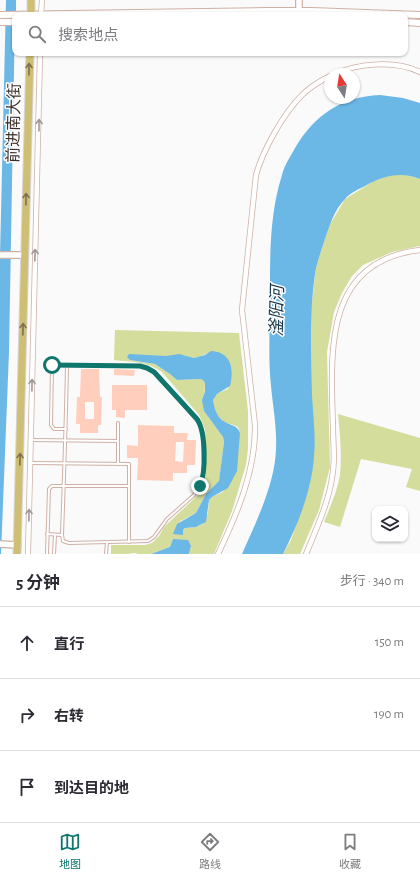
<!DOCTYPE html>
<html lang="zh">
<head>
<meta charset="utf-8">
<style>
  :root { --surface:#fff; --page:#f7f7f7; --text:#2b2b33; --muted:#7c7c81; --line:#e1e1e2; --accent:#0f766e }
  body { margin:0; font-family:"Alegreya Sans","Noto Sans SC",sans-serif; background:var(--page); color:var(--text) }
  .controls { position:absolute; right:12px; bottom:12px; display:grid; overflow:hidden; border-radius:8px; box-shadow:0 1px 3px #0004 }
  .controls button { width:36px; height:36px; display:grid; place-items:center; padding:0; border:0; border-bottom:1px solid var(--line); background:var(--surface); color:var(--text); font:20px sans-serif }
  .compass { position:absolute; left:324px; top:68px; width:36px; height:36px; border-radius:50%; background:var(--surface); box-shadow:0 1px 3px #0004; rotate:348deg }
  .stop { position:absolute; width:12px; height:12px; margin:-9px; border:3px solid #0f766e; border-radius:50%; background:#fff }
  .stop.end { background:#0f766e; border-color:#fff; box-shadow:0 1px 4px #0008 }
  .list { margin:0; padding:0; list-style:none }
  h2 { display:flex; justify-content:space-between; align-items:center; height:52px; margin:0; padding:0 16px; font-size:17px }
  h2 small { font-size:13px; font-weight:400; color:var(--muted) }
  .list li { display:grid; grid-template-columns:26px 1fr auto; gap:12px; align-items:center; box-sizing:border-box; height:72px; padding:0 16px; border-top:1px solid var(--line) }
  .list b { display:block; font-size:15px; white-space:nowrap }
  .list em { font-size:13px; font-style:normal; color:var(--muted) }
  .icon { flex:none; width:22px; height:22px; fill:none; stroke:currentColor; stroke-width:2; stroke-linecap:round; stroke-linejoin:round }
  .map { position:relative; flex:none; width:420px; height:554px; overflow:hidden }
  .search { position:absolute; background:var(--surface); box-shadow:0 1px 3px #0004; left:12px; right:12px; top:12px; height:44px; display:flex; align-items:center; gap:10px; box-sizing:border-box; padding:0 14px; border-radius:8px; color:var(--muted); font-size:15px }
  .sheet { height:268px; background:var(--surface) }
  nav { display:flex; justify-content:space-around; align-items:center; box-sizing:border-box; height:56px; border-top:1px solid var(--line); background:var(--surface); font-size:11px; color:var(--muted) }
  nav a { display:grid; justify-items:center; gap:2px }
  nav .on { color:var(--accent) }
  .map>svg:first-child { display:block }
  .green { fill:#d5dd9d; fill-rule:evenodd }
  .water { fill:#6bb7e6 }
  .building { fill:#ffcebc; fill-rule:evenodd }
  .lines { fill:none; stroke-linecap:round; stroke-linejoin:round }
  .service-casing { stroke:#ceb0a5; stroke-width:4 }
  .minor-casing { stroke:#ceb0a5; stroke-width:6 }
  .tertiary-casing { stroke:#ceb0a5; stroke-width:8 }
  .secondary-casing { stroke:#ceb0a5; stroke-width:8 }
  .primary-casing { stroke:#d8d6d5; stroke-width:9 }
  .service { stroke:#fff; stroke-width:2 }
  .minor { stroke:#fff; stroke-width:4.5 }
  .tertiary { stroke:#fff; stroke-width:5.5 }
  .secondary { stroke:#fff; stroke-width:6 }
  .primary { stroke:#cebf74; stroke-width:7 }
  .oneway { stroke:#7e714d }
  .oneway2 { stroke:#9e9896 }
  .route { stroke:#0f766e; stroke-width:5 }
  .labels { text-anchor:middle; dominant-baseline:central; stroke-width:3; stroke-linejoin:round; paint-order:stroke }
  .street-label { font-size:16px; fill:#3d312d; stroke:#fff }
  .water-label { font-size:17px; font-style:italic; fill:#17384c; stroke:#fff }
</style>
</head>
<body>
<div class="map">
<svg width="420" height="554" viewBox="0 0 420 554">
  <rect width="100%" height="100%" fill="#fafafa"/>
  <!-- green -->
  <g class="green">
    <path d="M 390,175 L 406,175 L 420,179 L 420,246 L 392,252 L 363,265 L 352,276 L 342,293 L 334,312 L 327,352 L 330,467 L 319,510 L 300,554 L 283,554 L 291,540 L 310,484 L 311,312 L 316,267 L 329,226 L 345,199 L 374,181 Z"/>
    <path d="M 115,330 L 239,333 L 248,411 L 248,449 L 246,465 L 232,511 L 214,554 L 189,554 L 191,546 L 173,539 L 170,547 L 151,554 L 138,554 L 135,553 L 127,554 L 111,554 L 111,545 L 145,545 L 152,543 L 159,536 L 164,527 L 198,495 L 202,489 L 206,474 L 205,429 L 199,415 L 162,372 C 147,361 132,362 114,360 ZM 208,353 L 229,388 C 225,391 218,392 215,396 C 209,403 217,417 223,421 C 227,424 233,424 238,427 L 240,433 L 223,492 L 212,497 L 209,500 L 208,513 L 203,524 L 196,527 L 185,528 L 183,530 L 183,535 L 179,522 L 196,513 L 206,494 L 219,482 L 224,442 L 223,437 L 204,411 L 205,383 L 203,380 L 200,379 L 177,380 L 170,374 L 155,364 L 130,360 L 183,355 L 194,358 L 199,357 Z"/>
    <path d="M 338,414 L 420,438 L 420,491 L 406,487 L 412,469 L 361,459 L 340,527 L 324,522 C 330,507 337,492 340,475 C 342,455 340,434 338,414 Z"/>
  </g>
  <!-- water -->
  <g class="water">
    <path d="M 6,0 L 16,0 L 16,15 L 15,15 L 9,352 L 1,554 L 0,554 L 0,255 Z"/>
    <path d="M 380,95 L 403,98 L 420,103 L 420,179 C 400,171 383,176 365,186 C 359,189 350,193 345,199 C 334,210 329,227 324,242 C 321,251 318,260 316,268 C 309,310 311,353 312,395 C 313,416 316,436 314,456 C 312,490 298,524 283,554 L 242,554 C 256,522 275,484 276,449 C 277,427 273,407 271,386 C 268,358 270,329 270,301 C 270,259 269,216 282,175 C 284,166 290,157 295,148 C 315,115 340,97 380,95 Z"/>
    <path d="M 211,351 C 232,352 234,370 230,386 L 217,394 L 213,400 C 214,408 217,418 225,422 C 232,426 237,425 240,433 L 237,471 L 228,488 L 212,497 L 209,500 L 206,522 L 196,527 L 185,528 L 183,530 L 183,535 L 173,534 L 177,524 L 196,513 L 206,494 L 219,481 L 224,442 L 223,437 L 204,411 L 202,400 L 205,392 L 205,383 L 203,380 L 200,379 L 177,380 L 170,374 L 155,364 L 130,360 L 127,357 L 129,354 L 166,356 L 179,354 L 194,358 L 205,355 Z"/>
    <path d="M 173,539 L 188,540 L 191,546 L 189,554 L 151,554 L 170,547 Z"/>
  </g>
  <!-- building -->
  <g class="building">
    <path d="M 81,369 L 99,369 L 100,397 L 102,397 L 101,425 L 98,425 L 98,433 L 80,433 L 80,424 L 76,424 L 77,397 L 80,397 ZM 85,402 L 94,402 L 94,419 L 85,419 Z"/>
    <path d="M 114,369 L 135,370 L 134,376 L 114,375 Z"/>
    <path d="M 112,385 L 147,385 L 147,410 L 125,410 L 125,418 L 116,417 L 116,410 L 112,410 Z"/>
    <path d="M 138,425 L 174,426 L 174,433 L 188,433 L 187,440 L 196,440 L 195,465 L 187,465 L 187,473 L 173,473 L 173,481 L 137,480 L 138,458 L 127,458 L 127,445 L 138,446 ZM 176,442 L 184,442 L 183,462 L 175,461 Z"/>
  </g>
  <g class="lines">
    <!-- service casing -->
    <g class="service-casing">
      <g id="service">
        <path d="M 66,429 L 54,429 L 51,425 L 52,365 L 140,366 L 155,372 L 200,424 L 203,434 L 204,470 L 202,482 L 194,495 L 167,519 L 154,537 L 148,541 L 69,543 L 63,541 L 62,535 C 64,478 66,422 67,365"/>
        <path d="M 32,440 L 118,441"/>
        <path d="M 31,463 L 129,464 L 129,542"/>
        <path d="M 118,464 L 118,423"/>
        <path d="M 47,534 L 62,535"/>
        <path d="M 47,554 L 49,489 L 52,486 L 129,486"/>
        <path d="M 54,554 L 55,535"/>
        <path d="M 106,554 L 107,542"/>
      </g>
    </g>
    <!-- minor casing -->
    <g class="minor-casing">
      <g id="minor">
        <path d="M 41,15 L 42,0"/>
        <path d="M 334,74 C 359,63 395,60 420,72"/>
        <path d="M 28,554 L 40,53"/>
        <path d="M 218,554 C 237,514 256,470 255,425 L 242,310 L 256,175 C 263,150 283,114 302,95 C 310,87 320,81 330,76"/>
        <path d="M 306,554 C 317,527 330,500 333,471 C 335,457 333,442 333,428 C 331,354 322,261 420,250"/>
      </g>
    </g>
    <!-- tertiary casing -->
    <g class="tertiary-casing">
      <g id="tertiary">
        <path d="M 299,11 L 299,0"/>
        <path d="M 0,255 L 25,255"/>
        <path d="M 0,544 L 18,545"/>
      </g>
    </g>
    <!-- secondary casing -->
    <g class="secondary-casing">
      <g id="secondary">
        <path d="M 0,15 L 266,11 L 311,11 L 420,15"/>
        <path d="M 0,22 L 15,22"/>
        <path d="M 405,22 L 420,23"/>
      </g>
    </g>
    <!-- primary casing -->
    <g class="primary-casing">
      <g id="primary">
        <path d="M 31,15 L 31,0"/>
        <path d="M 17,554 L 30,53"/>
      </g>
    </g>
    <!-- service -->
    <use href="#service" class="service"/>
    <!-- minor -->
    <use href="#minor" class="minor"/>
    <!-- tertiary -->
    <use href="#tertiary" class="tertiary"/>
    <!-- secondary -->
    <use href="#secondary" class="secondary"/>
    <!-- primary -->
    <use href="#primary" class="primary"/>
  </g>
  <!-- one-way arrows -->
  <defs><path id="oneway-shaft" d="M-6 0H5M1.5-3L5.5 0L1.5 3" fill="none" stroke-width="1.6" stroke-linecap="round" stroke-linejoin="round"/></defs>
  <g class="oneway">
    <use href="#oneway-shaft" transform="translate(29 69) rotate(-89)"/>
    <use href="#oneway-shaft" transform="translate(26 199) rotate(-89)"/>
    <use href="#oneway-shaft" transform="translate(23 329) rotate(-88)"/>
    <use href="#oneway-shaft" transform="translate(20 459) rotate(-88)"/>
  </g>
  <g class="oneway2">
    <use href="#oneway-shaft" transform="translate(39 125) rotate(-89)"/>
    <use href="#oneway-shaft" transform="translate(35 255) rotate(-89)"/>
    <use href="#oneway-shaft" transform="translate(32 385) rotate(-89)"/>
    <use href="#oneway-shaft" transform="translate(29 515) rotate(-89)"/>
  </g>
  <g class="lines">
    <!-- route -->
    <path class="route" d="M 52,365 L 140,366 L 147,368 L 154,372 L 197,419 C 206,432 206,472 200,486"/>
  </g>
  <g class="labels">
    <!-- street labels -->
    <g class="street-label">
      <text transform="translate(14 123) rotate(-89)">前进南大街</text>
    </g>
    <!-- water labels -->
    <g class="water-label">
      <text transform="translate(277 311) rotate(-89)">滏阳河</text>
    </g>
  </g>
</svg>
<div class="controls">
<button><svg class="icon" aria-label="layers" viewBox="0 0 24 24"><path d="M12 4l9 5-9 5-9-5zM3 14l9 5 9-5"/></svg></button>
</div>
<svg class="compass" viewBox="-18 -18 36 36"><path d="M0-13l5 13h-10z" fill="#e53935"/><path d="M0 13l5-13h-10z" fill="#7c7c81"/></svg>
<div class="stop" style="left:52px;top:365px"></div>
<div class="stop end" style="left:200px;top:486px"></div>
<div class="search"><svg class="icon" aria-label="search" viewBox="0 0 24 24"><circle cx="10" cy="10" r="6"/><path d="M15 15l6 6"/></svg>搜索地点</div>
</div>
<section class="sheet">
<h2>5 分钟<small>步行 · 340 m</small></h2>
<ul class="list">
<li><svg class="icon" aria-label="ahead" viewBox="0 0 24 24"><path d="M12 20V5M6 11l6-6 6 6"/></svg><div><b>直行</b></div><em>150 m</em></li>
<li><svg class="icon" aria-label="right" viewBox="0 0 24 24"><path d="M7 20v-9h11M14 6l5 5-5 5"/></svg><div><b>右转</b></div><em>190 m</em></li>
<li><svg class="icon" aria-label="arrive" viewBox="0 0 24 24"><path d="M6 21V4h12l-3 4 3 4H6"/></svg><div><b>到达目的地</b></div></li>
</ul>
</section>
<nav>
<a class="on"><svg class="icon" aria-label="map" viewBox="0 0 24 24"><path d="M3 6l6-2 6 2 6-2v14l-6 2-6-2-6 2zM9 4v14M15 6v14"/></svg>地图</a>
<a><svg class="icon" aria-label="directions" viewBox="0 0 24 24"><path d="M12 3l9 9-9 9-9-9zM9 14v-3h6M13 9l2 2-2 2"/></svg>路线</a>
<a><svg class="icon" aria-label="saved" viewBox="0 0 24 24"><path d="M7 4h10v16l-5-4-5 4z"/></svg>收藏</a>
</nav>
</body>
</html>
